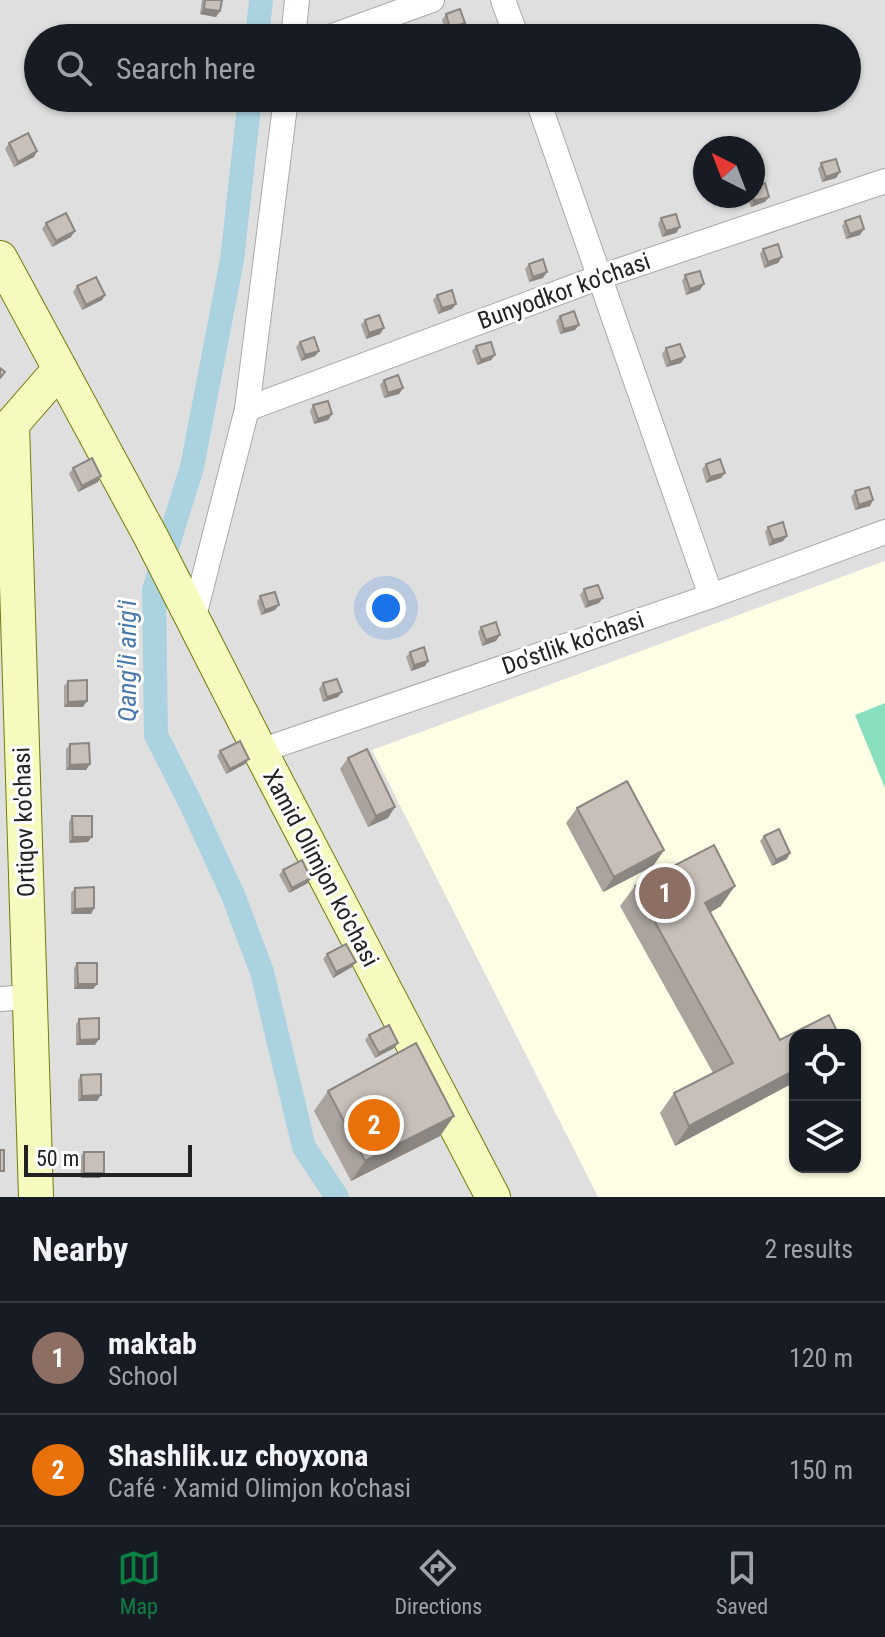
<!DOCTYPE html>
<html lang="en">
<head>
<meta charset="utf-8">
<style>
  :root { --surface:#171b24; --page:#242831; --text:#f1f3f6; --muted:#9ea1a6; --line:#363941; --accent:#0b8043 }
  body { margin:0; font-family:"Roboto Condensed",sans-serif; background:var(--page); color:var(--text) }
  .controls { position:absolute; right:24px; bottom:24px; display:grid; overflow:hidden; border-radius:16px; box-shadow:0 2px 6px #0004 }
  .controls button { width:72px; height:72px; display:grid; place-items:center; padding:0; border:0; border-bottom:2px solid var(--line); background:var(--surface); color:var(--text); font:40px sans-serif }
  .compass { position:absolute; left:693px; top:136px; width:72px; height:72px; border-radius:50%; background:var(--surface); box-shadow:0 2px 6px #0004; rotate:318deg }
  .scale { position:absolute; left:24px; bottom:20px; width:168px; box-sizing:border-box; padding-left:8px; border:4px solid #222; border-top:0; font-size:22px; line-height:28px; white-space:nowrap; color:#222; -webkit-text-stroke:6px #fff; paint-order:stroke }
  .you { position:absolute; left:386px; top:608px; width:28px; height:28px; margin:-20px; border:6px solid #fff; border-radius:50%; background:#1a73e8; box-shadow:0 0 0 12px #1a73e833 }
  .badge { display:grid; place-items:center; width:52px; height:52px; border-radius:50%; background:var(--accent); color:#fff; font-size:26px; font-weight:700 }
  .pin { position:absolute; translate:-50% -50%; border:4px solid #fff; box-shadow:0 2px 8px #0006 }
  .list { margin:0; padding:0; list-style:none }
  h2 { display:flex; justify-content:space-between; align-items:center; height:104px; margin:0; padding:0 32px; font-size:34px }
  h2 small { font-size:26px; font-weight:400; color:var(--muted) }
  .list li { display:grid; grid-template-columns:52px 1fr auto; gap:24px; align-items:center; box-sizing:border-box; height:112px; padding:0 32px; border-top:2px solid var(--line) }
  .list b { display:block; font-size:30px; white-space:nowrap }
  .list p { margin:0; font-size:26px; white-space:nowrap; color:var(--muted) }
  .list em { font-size:26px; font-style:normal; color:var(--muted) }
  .icon { flex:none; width:44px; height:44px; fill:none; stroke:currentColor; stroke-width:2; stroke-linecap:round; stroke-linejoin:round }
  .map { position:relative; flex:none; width:885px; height:1197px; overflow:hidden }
  .search { position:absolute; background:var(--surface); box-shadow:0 2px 6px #0004; left:24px; right:24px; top:24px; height:88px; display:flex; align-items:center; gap:20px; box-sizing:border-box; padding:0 28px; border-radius:44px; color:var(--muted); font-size:30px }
  .sheet { height:328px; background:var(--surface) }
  nav { display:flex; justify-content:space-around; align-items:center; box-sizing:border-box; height:112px; border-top:2px solid var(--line); background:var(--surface); font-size:22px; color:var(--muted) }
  nav a { display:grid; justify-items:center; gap:4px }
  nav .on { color:var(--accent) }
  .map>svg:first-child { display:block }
  .residential { fill:#e0dfdf; fill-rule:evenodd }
  .education { fill:#ffffe5; fill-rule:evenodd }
  .pitch { fill:#88e0be }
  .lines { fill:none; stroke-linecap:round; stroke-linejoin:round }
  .canal { stroke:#aad3df; stroke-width:24 }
  .street-casing { stroke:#a9a9a9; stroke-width:26 }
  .secondary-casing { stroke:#707d05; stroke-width:36 }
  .street { stroke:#fff; stroke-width:24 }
  .secondary { stroke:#f7fabf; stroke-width:34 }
  .wall { fill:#aba49e }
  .shaded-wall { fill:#8b8681 }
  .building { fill:#c7bfb8; stroke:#8b8681; stroke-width:2 }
  .labels { text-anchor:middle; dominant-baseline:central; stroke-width:6; stroke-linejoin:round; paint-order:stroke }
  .street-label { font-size:24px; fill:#222; stroke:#fff }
  .water-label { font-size:26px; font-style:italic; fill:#4a7aab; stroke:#fff }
</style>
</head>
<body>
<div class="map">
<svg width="885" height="1197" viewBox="0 0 885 1197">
  <rect width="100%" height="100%" fill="#f2efe9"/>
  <!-- residential -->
  <path class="residential" d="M 0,0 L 885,0 L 885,1197 L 0,1197 ZM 38,38 L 847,38 L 847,98 L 38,98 ZM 705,148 L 753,148 L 753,196 L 705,196 ZM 795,1035 L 855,1035 L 855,1167 L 795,1167 Z"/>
  <!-- education -->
  <path class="education" d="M 885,561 L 885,1197 L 598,1197 L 372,750 ZM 795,1035 L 855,1035 L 855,1167 L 795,1167 Z"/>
  <!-- pitch -->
  <path class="pitch" d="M 885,703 L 885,788 L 855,715 Z"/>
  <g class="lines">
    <!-- canal -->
    <g class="canal">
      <path d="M 257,38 L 261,0"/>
      <path d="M 250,98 L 232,260 L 192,467 L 154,590 L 156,735 L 191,804 L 233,895 L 262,972 L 304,1147 L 337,1197"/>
    </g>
    <!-- street casing -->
    <g class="street-casing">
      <g id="street">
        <path d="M 503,0 L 517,38"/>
        <path d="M 293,38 L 297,0"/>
        <path d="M 327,38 L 432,0"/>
        <path d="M 537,98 L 711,596"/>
        <path d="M 247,409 L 600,277 L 885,181"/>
        <path d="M 193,620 L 247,409 L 286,98"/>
        <path d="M 260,751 L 711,596 L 885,532"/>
        <path d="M 0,999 L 29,997"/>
      </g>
    </g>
    <!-- secondary casing -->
    <g class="secondary-casing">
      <g id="secondary">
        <path d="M 0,258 L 151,537 L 260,751 L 493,1197"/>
        <path d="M 36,1197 L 12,424 L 60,369"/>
      </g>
    </g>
    <!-- street -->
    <use href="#street" class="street"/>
    <!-- secondary -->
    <use href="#secondary" class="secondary"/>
  </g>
  <!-- wall -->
  <g class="wall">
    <path d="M 202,0 L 222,0 L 220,11 L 216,17 L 200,14 Z"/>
    <path d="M 446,14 L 461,29 L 446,33 L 442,20 Z"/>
    <path d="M 9,143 L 37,151 L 34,157 L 14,167 L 5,149 Z"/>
    <path d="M 821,163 L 836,178 L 822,182 L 818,169 Z"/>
    <path d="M 747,196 L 753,196 L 765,202 L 751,207 Z"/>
    <path d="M 661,218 L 680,227 L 676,233 L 662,237 L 658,224 Z"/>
    <path d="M 845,221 L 860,235 L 846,239 L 842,226 Z"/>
    <path d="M 46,223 L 71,237 L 52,247 L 42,229 Z"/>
    <path d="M 763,249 L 782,257 L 778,263 L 764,268 L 760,254 Z"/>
    <path d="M 529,264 L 543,278 L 529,282 L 525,269 Z"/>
    <path d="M 685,275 L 700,290 L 686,295 L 682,281 Z"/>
    <path d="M 77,286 L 105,295 L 102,300 L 82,310 L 73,292 Z"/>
    <path d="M 437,295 L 456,304 L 452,309 L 438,314 L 433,300 Z"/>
    <path d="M 560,316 L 575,330 L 560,334 L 556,321 Z"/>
    <path d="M 365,320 L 384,328 L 380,334 L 366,339 L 361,325 Z"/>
    <path d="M 300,342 L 319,351 L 315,356 L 301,361 L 296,347 Z"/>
    <path d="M 476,346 L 495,355 L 491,360 L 477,365 L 472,351 Z"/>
    <path d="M 666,348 L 685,357 L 681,363 L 666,367 L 662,354 Z"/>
    <path d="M 384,380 L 403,388 L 399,394 L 384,398 L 380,385 Z"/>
    <path d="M 313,405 L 332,414 L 328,420 L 314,424 L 310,411 Z"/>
    <path d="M 706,464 L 725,473 L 721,478 L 706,483 L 702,469 Z"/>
    <path d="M 73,468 L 101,476 L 98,482 L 78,492 L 69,474 Z"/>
    <path d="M 855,491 L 873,500 L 870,506 L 855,510 L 851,497 Z"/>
    <path d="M 768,527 L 787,536 L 783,541 L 769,546 L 765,532 Z"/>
    <path d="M 584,589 L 599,603 L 585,608 L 580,595 Z"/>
    <path d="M 260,596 L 275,610 L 261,615 L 257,602 Z"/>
    <path d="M 481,627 L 496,641 L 482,646 L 478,632 Z"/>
    <path d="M 410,652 L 428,661 L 425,666 L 411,671 L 406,657 Z"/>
    <path d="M 68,681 L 83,707 L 64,707 L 64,686 Z"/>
    <path d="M 323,683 L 338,697 L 323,702 L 319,689 Z"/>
    <path d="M 70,744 L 90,764 L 86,770 L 66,770 L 66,749 Z"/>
    <path d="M 220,751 L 249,759 L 245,764 L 226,774 L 217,756 Z"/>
    <path d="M 348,758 L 388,818 L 368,827 L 340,769 Z"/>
    <path d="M 577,808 L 664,850 L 653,866 L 603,892 L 566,823 Z"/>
    <path d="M 72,816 L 88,842 L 69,843 L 69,822 Z"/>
    <path d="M 764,836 L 787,859 L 772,866 L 760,841 Z"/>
    <path d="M 283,870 L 308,883 L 289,893 L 279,875 Z"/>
    <path d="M 635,886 L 721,906 L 710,912 L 780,1040 L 795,1035 L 795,1082 L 675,1146 L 660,1113 L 674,1093 L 713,1073 L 620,906 Z"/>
    <path d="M 75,888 L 94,908 L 91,914 L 71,914 L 71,893 Z"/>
    <path d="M 327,954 L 352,967 L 333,978 L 323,959 Z"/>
    <path d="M 77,963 L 97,984 L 93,989 L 74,989 L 74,968 Z"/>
    <path d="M 79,1019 L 95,1045 L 76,1045 L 76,1024 Z"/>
    <path d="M 369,1035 L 398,1043 L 394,1048 L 375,1058 L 365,1040 Z"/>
    <path d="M 81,1075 L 97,1101 L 78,1101 L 78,1080 Z"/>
    <path d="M 328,1091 L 454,1116 L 440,1136 L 351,1181 L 314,1111 Z"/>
    <path d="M 84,1152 L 100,1178 L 81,1178 L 80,1157 Z"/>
  </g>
  <!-- shaded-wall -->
  <g class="shaded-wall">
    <path d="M 204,9 L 220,11 L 216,17 L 200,14 Z"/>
    <path d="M 465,23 L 461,29 L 446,33 L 450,28 Z"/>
    <path d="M 37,151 L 34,157 L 14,167 L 18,162 Z"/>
    <path d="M 840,172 L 836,178 L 822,182 L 826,177 Z"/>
    <path d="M 769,197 L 765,202 L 751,207 L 754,201 Z"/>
    <path d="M 680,227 L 676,233 L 662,237 L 666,231 Z"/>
    <path d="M 864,229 L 860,235 L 846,239 L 850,234 Z"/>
    <path d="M 75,231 L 71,237 L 52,247 L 56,241 Z"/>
    <path d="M 782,257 L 778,263 L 764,268 L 768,262 Z"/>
    <path d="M 547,272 L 543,278 L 529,282 L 533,277 Z"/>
    <path d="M 704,284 L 700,290 L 686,295 L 690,289 Z"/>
    <path d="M 105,295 L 102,300 L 82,310 L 86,305 Z"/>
    <path d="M 456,304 L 452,309 L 438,314 L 442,308 Z"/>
    <path d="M 579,325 L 575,330 L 560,334 L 564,329 Z"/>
    <path d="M 384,328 L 380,334 L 366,339 L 369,333 Z"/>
    <path d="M 319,351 L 315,356 L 301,361 L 305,355 Z"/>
    <path d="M 495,355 L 491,360 L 477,365 L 481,360 Z"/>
    <path d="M 685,357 L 681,363 L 666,367 L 670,362 Z"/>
    <path d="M 403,388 L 399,394 L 384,398 L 388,393 Z"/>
    <path d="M 332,414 L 328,420 L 314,424 L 318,419 Z"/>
    <path d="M 725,473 L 721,478 L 706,483 L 710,477 Z"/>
    <path d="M 101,476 L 98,482 L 78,492 L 82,486 Z"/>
    <path d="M 873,500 L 870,506 L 855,510 L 859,505 Z"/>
    <path d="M 787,536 L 783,541 L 769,546 L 773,540 Z"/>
    <path d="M 603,598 L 599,603 L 585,608 L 588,602 Z"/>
    <path d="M 279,605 L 275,610 L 261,615 L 265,610 Z"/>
    <path d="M 500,635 L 496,641 L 482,646 L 486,640 Z"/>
    <path d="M 428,661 L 425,666 L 411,671 L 414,665 Z"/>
    <path d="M 342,692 L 338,697 L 323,702 L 327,697 Z"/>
    <path d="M 87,701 L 83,707 L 64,707 L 68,702 Z"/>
    <path d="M 249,759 L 245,764 L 226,774 L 230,769 Z"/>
    <path d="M 90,764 L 86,770 L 66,770 L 70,765 Z"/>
    <path d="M 395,807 L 388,818 L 368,827 L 376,816 Z"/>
    <path d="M 73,837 L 92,837 L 88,842 L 69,843 Z"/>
    <path d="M 664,850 L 653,866 L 603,892 L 614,877 Z"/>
    <path d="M 790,853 L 787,859 L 772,866 L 776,860 Z"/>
    <path d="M 311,878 L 308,883 L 289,893 L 292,888 Z"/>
    <path d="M 735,886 L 721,906 L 691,924 L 705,903 Z"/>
    <path d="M 94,908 L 91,914 L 71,914 L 75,909 Z"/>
    <path d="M 356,962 L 352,967 L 333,978 L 336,972 Z"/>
    <path d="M 78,984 L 97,984 L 93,989 L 74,989 Z"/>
    <path d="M 99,1039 L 95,1045 L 76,1045 L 80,1040 Z"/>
    <path d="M 398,1043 L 394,1048 L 375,1058 L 379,1053 Z"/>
    <path d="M 795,1070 L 795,1082 L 675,1146 L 689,1126 Z"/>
    <path d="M 101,1095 L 97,1101 L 78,1101 L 82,1096 Z"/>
    <path d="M 454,1116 L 440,1136 L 351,1181 L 365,1161 Z"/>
    <path d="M 84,1173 L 104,1173 L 100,1178 L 81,1178 Z"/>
  </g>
  <!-- building -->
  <g class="building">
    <path d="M 205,0 L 222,0 L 220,11 L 204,9 Z"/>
    <path d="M 460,9 L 465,23 L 450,28 L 446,14 Z"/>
    <path d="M 406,29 L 409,38 L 393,38 L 392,34 Z"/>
    <path d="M 28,133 L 37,151 L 18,162 L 9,143 Z"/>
    <path d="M 836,159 L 840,172 L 826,177 L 821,163 Z"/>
    <path d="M 765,183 L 769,197 L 754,201 L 753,196 L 753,187 Z"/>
    <path d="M 66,213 L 75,231 L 56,241 L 46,223 Z"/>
    <path d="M 676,214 L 680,227 L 666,231 L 661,218 Z"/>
    <path d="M 860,216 L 864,229 L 850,234 L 845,221 Z"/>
    <path d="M 778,244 L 782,257 L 768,262 L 763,249 Z"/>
    <path d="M 543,259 L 547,272 L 533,277 L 529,264 Z"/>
    <path d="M 700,271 L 704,284 L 690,289 L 685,275 Z"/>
    <path d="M 96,277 L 105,295 L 86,305 L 77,286 Z"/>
    <path d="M 452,290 L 456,304 L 442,308 L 437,295 Z"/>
    <path d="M 574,311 L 579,325 L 564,329 L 560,316 Z"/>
    <path d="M 379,315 L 384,328 L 369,333 L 365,320 Z"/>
    <path d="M 314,337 L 319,351 L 305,355 L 300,342 Z"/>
    <path d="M 491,342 L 495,355 L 481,360 L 476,346 Z"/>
    <path d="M 680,344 L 685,357 L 670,362 L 666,348 Z"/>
    <path d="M 0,368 L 5,372 L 0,378 Z"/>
    <path d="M 398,375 L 403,388 L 388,393 L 384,380 Z"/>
    <path d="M 328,401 L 332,414 L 318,419 L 313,405 Z"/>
    <path d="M 92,458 L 101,476 L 82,486 L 73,468 Z"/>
    <path d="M 720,459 L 725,473 L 710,477 L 706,464 Z"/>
    <path d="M 869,487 L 873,500 L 859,505 L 855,491 Z"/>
    <path d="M 783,522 L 787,536 L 773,540 L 768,527 Z"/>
    <path d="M 598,585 L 603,598 L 588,602 L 584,589 Z"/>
    <path d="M 275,592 L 279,605 L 265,610 L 260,596 Z"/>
    <path d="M 496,622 L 500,635 L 486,640 L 481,627 Z"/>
    <path d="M 424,647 L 428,661 L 414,665 L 410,652 Z"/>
    <path d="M 337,679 L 342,692 L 327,697 L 323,683 Z"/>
    <path d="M 87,680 L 87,701 L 68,702 L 68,681 Z"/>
    <path d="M 240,741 L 249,759 L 230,769 L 220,751 Z"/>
    <path d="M 89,743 L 90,764 L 70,765 L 70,744 Z"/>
    <path d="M 367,749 L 395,807 L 376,816 L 348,758 Z"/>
    <path d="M 627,781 L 664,850 L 614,877 L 577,808 Z"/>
    <path d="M 72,816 L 92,816 L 92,837 L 73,837 Z"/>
    <path d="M 779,829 L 790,853 L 776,860 L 764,836 Z"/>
    <path d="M 714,845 L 735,886 L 705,903 L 780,1040 L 829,1015 L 839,1035 L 795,1035 L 795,1070 L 689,1126 L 674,1093 L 733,1063 L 635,886 Z"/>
    <path d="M 302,860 L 311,878 L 292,888 L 283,870 Z"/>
    <path d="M 94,887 L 94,908 L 75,909 L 75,888 Z"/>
    <path d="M 346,944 L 356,962 L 336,972 L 327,954 Z"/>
    <path d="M 77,963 L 97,963 L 97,984 L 78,984 Z"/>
    <path d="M 99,1018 L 99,1039 L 80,1040 L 79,1019 Z"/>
    <path d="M 389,1025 L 398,1043 L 379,1053 L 369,1035 Z"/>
    <path d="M 416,1043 L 454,1116 L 365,1161 L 328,1091 Z"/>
    <path d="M 101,1074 L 101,1095 L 82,1096 L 81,1075 Z"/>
    <rect x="0" y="1150" width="4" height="21"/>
    <rect x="84" y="1152" width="20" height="21"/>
  </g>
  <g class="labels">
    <!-- street labels -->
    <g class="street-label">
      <text transform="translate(564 291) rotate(-20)">Bunyodkor ko'chasi</text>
      <text transform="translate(573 643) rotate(-19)">Do'stlik ko'chasi</text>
      <text transform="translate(24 822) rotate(-92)">Ortiqov ko'chasi</text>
      <text transform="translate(321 868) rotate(62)">Xamid Olimjon ko'chasi</text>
    </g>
    <!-- water labels -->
    <g class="water-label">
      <text transform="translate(127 661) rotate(-90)">Qang'li arig'i</text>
    </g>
  </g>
</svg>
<div class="controls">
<button><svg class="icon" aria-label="locate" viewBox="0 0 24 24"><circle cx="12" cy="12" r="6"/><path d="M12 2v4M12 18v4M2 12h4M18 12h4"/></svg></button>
<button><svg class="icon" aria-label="layers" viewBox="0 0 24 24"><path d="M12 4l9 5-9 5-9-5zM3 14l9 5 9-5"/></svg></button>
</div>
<svg class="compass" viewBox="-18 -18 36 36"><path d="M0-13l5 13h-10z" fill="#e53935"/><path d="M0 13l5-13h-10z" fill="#9ea1a6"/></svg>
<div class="scale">50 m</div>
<div class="you"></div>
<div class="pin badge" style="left:665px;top:893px;background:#8d6e63">1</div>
<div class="pin badge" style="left:374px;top:1125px;background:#e8710a">2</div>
<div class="search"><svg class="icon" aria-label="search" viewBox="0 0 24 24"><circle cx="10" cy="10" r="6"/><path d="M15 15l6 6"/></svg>Search here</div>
</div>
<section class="sheet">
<h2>Nearby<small>2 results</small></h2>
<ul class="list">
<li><span class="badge" style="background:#8d6e63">1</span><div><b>maktab</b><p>School</p></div><em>120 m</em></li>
<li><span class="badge" style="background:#e8710a">2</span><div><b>Shashlik.uz choyxona</b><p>Café · Xamid Olimjon ko'chasi</p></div><em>150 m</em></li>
</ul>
</section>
<nav>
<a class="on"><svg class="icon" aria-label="map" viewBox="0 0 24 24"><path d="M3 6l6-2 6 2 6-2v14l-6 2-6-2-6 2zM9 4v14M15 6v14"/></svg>Map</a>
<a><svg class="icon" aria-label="directions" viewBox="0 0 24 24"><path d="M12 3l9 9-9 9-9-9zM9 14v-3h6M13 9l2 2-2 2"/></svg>Directions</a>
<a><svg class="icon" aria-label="saved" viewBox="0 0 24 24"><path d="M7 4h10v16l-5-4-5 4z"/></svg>Saved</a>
</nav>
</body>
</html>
